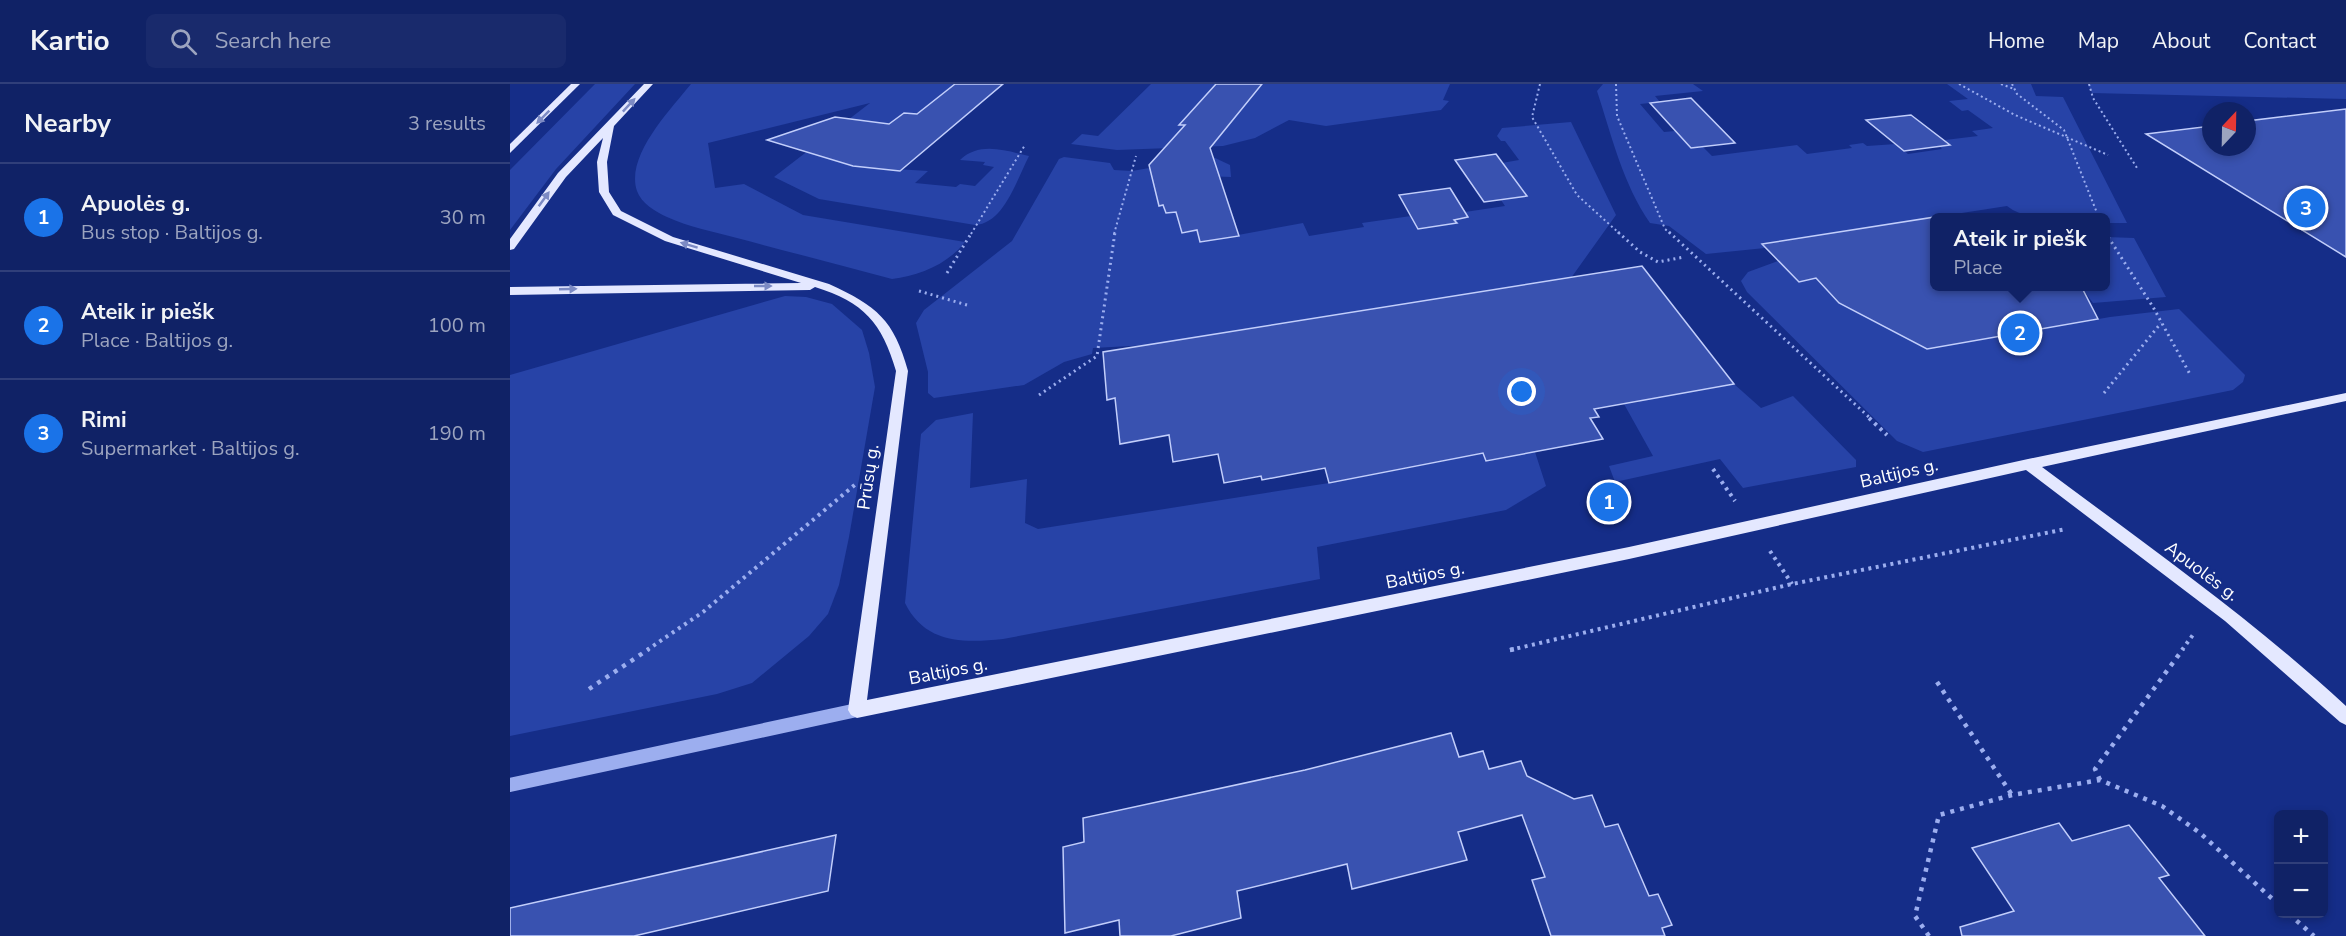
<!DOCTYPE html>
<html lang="en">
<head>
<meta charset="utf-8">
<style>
  :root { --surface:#102266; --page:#192a6c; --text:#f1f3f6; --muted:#9ca4bf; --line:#303f7a; --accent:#1a73e8 }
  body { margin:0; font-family:"Nunito Sans",sans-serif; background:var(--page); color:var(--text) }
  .controls { position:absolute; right:18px; bottom:18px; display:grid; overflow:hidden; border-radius:9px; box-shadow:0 3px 9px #0003 }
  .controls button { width:54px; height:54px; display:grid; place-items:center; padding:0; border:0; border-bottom:2px solid var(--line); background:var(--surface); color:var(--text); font:30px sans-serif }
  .compass { position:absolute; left:1692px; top:18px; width:54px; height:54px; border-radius:50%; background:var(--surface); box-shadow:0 3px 9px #0003; rotate:22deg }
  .you { position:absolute; left:1012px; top:308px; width:21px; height:21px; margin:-15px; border:4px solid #fff; border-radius:50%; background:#1a73e8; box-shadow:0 0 0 9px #1a73e833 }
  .badge { display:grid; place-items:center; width:39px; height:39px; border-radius:50%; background:var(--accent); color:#fff; font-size:20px; font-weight:700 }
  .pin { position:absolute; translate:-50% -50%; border:3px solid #fff; box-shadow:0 2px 6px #0006 }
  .popup { position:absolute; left:1420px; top:129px; width:180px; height:78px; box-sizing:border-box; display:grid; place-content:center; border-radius:9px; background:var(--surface); filter:drop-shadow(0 2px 4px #0005); font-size:20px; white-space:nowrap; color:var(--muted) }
  .popup b { font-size:22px; color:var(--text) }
  .popup::after { content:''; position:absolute; left:50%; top:100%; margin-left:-12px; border:12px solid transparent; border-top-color:var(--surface) }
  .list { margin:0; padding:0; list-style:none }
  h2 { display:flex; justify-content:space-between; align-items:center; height:78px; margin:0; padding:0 24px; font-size:26px }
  h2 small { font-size:20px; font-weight:400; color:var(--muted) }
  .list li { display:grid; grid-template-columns:39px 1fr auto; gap:18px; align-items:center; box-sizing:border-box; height:108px; padding:0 24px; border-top:2px solid var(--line) }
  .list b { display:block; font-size:22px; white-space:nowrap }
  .list p { margin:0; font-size:20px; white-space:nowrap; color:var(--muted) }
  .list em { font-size:20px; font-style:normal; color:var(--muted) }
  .icon { flex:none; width:33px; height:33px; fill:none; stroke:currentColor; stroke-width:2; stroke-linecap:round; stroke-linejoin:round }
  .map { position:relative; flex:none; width:1836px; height:852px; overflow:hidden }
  header { display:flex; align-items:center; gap:36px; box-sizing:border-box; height:84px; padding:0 30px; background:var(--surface); border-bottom:2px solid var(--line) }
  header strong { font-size:28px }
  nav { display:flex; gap:33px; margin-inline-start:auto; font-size:21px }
  .search { width:420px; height:54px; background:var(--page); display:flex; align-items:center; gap:15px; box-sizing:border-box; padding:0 21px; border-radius:9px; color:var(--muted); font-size:22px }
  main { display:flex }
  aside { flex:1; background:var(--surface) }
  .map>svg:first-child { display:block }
  .green { fill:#2743a7 }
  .building { fill:#3952b0; stroke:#c2cefb; stroke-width:1.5 }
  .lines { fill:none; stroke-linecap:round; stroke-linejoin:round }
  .path-far3 { stroke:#9caeef; stroke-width:2; stroke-dasharray:2 3; stroke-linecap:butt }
  .path-far2 { stroke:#9caeef; stroke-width:3; stroke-dasharray:2 4; stroke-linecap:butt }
  .path-far1 { stroke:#9caeef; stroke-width:4; stroke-dasharray:3 4.5; stroke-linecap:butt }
  .path { stroke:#9caeef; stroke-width:4.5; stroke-dasharray:4 6; stroke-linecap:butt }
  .minor { stroke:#9caeef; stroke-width:14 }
  .major { fill:#e4e8ff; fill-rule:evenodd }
  .oneway { fill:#7c8ac4 }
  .labels { text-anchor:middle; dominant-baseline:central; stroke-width:4.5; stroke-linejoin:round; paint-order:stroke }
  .street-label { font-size:18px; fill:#fff; stroke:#152d88 }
</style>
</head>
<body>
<header>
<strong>Kartio</strong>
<div class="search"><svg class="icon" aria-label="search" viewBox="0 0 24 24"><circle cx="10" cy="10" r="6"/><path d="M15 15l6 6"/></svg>Search here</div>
<nav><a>Home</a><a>Map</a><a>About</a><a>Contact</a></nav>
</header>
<main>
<aside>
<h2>Nearby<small>3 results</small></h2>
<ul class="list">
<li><span class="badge">1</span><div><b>Apuolės g.</b><p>Bus stop · Baltijos g.</p></div><em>30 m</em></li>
<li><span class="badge">2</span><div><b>Ateik ir piešk</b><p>Place · Baltijos g.</p></div><em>100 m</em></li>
<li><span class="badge">3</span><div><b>Rimi</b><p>Supermarket · Baltijos g.</p></div><em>190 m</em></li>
</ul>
</aside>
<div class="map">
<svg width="1836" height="852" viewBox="0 0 1836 852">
  <rect width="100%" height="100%" fill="#152d88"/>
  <!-- green -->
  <g class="green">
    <path d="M 85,0 L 125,0 L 46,85 L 0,146 L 0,86 Z"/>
    <path d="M 181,0 L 445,0 L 429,12 L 415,31 L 393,29 L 371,46 L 354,83 L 418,87 L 405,99 L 446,103 L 450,100 L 465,102 L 484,83 L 473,81 L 475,78 L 450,76 C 470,57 496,67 519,72 C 507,95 494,140 465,141 L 309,115 L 264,93 L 360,19 L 198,59 L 205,104 L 234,100 L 293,131 L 455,158 C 438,180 409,192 382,195 C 331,181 279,168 227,154 C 204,148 179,143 157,133 C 146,128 131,119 127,107 C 115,72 161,25 181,0 Z"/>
    <path d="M 641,0 L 940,0 L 933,16 L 939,17 L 931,26 L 816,42 L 779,36 L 745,54 L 713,62 L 607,66 L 561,60 L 572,50 L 588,52 Z"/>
    <path d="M 1093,0 L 1183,0 L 1193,7 L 1145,12 L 1150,18 L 1130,20 L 1154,48 L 1165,47 L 1181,64 L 1193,63 L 1202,72 L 1287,61 L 1297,70 L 1342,64 L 1339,61 L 1353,59 L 1357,62 L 1386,60 L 1398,70 L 1432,65 L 1429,62 L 1440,61 L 1435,56 L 1468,52 L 1462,47 L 1483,44 L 1458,26 L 1452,27 L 1439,17 L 1458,15 L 1437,0 L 1521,0 L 1526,12 L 1553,13 L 1617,139 L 1596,139 L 1595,134 C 1566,134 1521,141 1497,122 L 1252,160 L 1255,164 L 1196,170 L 1159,142 L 1140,139 C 1113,100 1102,53 1087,7 Z"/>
    <path d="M 1578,0 L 1836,0 L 1836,15 L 1582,9 Z"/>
    <path d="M 1061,38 L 1106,131 L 1061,194 L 639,261 L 583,264 L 582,270 L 554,278 L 514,301 L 424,314 L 418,309 L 418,288 L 406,239 L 414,226 L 502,157 L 549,75 L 554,73 L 600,79 L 604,86 L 622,87 L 703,73 L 720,81 L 721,93 L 669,91 L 642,95 L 649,122 L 653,121 L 656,129 L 666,128 L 672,149 L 687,146 L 690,158 L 793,139 L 799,152 L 854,143 L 852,139 L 901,132 L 908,145 L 946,139 L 944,136 L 958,133 L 955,128 L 995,122 L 991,116 L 1017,111 L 1001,90 L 995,91 L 986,80 L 1009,76 L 995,57 L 991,57 L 987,52 L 992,44 Z"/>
    <path d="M 1596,153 L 1624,154 L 1656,213 L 1583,219 L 1571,203 L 1595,202 Z"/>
    <path d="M 1268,177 L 1289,198 L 1306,194 L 1329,219 L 1417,265 L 1600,233 L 1669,225 L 1735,291 L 1733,298 L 1723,306 L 1413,368 L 1387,357 L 1237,208 L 1231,197 L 1238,188 Z"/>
    <path d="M 275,212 L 296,213 L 322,220 L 352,246 L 359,269 L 365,303 L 339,453 L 329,501 L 318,530 L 299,552 L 242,599 L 207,610 L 0,652 L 0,291 Z"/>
    <path d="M 1188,299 L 1193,306 L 1224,300 L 1251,324 L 1283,312 L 1346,376 L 1346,383 L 1233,404 L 1210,375 L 1105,398 L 1099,382 L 1143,372 L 1114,320 L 1129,318 L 1124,310 Z"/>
    <path d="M 463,329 L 460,404 L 517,395 L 515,439 L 528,445 L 819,399 L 940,376 L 966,356 L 977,377 L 1025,368 L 1036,402 L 996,426 L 807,463 L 810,495 L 493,555 C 454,559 415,560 395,519 L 411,350 L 426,336 Z"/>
  </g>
  <!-- building -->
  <g class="building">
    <path d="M 445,0 L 493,0 L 390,87 L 343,82 L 257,56 L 325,33 L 379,40 L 394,29 L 407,30 Z"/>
    <path d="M 706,0 L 752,0 L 700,64 L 729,152 L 690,158 L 687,146 L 672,149 L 666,128 L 656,129 L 653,121 L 649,122 L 639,81 L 675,41 L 669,41 Z"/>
    <path d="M 1181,14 L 1225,59 L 1181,64 L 1140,19 Z"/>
    <path d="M 1836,25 L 1836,173 L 1636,50 L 1701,42 L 1701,63 L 1737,63 L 1737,37 Z"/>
    <path d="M 1401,31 L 1440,61 L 1394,67 L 1356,36 Z"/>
    <path d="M 986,70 L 1017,112 L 974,118 L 945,76 Z"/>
    <path d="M 940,104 L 958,133 L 944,136 L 947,139 L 908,145 L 889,111 Z"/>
    <path d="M 1425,133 L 1425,202 L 1571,202 L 1588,235 L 1417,265 L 1329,219 L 1306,194 L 1289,198 L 1252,160 Z"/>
    <path d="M 1132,182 L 1224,300 L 1084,325 L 1089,333 L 1080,334 L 1093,355 L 976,377 L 973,369 L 819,399 L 815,384 L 752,396 L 751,392 L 714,399 L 708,370 L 663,378 L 659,351 L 610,360 L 605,314 L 597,316 L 593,268 Z"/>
    <path d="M 941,649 L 949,673 L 973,667 L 979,685 L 1011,677 L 1017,692 L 1064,715 L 1082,711 L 1095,743 L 1108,740 L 1139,812 L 1148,810 L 1162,841 L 1152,844 L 1155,852 L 1041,852 L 1022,796 L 1035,793 L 1012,731 L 948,748 L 957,776 L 842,805 L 837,780 L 727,807 L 731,834 L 661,852 L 610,852 L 609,836 L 555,849 L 553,763 L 574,758 L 573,734 L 795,686 Z"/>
    <path d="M 1549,739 L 1562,757 L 1619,741 L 1659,791 L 1649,794 L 1695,852 L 1452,852 L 1450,843 L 1504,827 L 1462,764 Z"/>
    <path d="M 326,751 L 318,807 L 124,852 L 0,852 L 0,824 Z"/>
  </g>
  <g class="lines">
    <!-- path-far3 -->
    <g class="path-far3">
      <path d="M 1030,0 L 1022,33 L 1067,111 L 1110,150"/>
      <path d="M 1106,0 L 1107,32 L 1155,145 L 1161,150"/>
      <path d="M 1449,0 L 1505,31 L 1598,71"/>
      <path d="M 1491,0 L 1504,5"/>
      <path d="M 1502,0 L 1507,10 L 1554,46 L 1589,134"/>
      <path d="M 1579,0 L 1583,14 L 1627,84"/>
      <path d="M 1595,148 L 1596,150"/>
      <path d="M 461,150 L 515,61"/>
      <path d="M 604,150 L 626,72"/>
    </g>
    <!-- path-far2 -->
    <g class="path-far2">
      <path d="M 1108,148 L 1130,168 L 1148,178 L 1174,173"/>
      <path d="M 1159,148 L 1361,335"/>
      <path d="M 1595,148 L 1643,223 L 1681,292"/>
      <path d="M 437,189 L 462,148"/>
      <path d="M 409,207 L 457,221"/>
      <path d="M 1594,309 L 1651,239"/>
      <path d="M 529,311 L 587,272 L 605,148"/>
    </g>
    <!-- path-far1 -->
    <g class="path-far1">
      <path d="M 1359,334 L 1377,351"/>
      <path d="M 1203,385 L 1225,417"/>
      <path d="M 1260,467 L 1282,500"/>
      <path d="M 137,566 L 193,528 L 347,399"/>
      <path d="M 1000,566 L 1282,500 L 1556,445"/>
      <path d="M 1672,566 L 1685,548"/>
    </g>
    <!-- path -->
    <g class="path">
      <path d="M 1000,566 L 1006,565"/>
      <path d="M 1427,598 L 1502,711"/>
      <path d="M 79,605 L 139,565"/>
      <path d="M 1590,696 L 1585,685 L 1673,565"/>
      <path d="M 1779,830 L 1804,852"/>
      <path d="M 1419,852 L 1405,832 L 1429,731 L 1502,711 L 1590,696 L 1652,722 L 1690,749 L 1768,820"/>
    </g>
    <!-- minor -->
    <path class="minor" d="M 0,701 L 347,626"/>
    <!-- major -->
    <g class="major">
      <path d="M 61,0 L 70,0 L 0,69 L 0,60 Z"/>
      <path d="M 134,0 L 143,0 L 104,42 L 97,78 L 99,108 L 111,127 L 163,153 L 319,200 C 367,222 384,236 398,287 L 357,616 L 1119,463 L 1518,375 L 1836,309 L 1836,317 L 1532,383 C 1635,460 1741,534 1836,622 L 1836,641 L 1830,638 L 1715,537 L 1516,386 L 1119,475 L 347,634 L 341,631 L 338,626 L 386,287 C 372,239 354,218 305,203 L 300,206 L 0,211 L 0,203 L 291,199 L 155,157 L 103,131 L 89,108 L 87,78 L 93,54 L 56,93 L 4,165 L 0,166 L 0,155 L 48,89 Z"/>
    </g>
  </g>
  <!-- one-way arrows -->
  <defs><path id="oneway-solid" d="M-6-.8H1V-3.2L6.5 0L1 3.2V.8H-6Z" transform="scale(1.5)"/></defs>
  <g class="oneway">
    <use href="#oneway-solid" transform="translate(119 21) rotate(-47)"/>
    <use href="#oneway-solid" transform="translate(33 33) rotate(135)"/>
    <use href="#oneway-solid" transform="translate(34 115) rotate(-54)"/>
    <use href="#oneway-solid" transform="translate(179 161) rotate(-163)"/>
    <use href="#oneway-solid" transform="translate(253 202)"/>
    <use href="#oneway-solid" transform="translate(58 205) rotate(-2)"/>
  </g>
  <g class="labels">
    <!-- street labels -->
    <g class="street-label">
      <text transform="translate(1389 389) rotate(-13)">Baltijos g.</text>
      <text transform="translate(358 393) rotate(-82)">Prūsų g.</text>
      <text transform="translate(1692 487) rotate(37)">Apuolės g.</text>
      <text transform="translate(915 491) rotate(-11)">Baltijos g.</text>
      <text transform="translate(438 587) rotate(-11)">Baltijos g.</text>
    </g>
  </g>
</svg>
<div class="controls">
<button>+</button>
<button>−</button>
</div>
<svg class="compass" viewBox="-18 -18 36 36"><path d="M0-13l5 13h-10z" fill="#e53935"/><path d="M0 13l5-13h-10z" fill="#9ca4bf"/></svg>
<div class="you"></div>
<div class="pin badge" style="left:1099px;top:418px">1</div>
<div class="pin badge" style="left:1510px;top:249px">2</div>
<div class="popup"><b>Ateik ir piešk</b>Place</div>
<div class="pin badge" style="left:1796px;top:124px">3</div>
</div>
</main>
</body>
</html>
